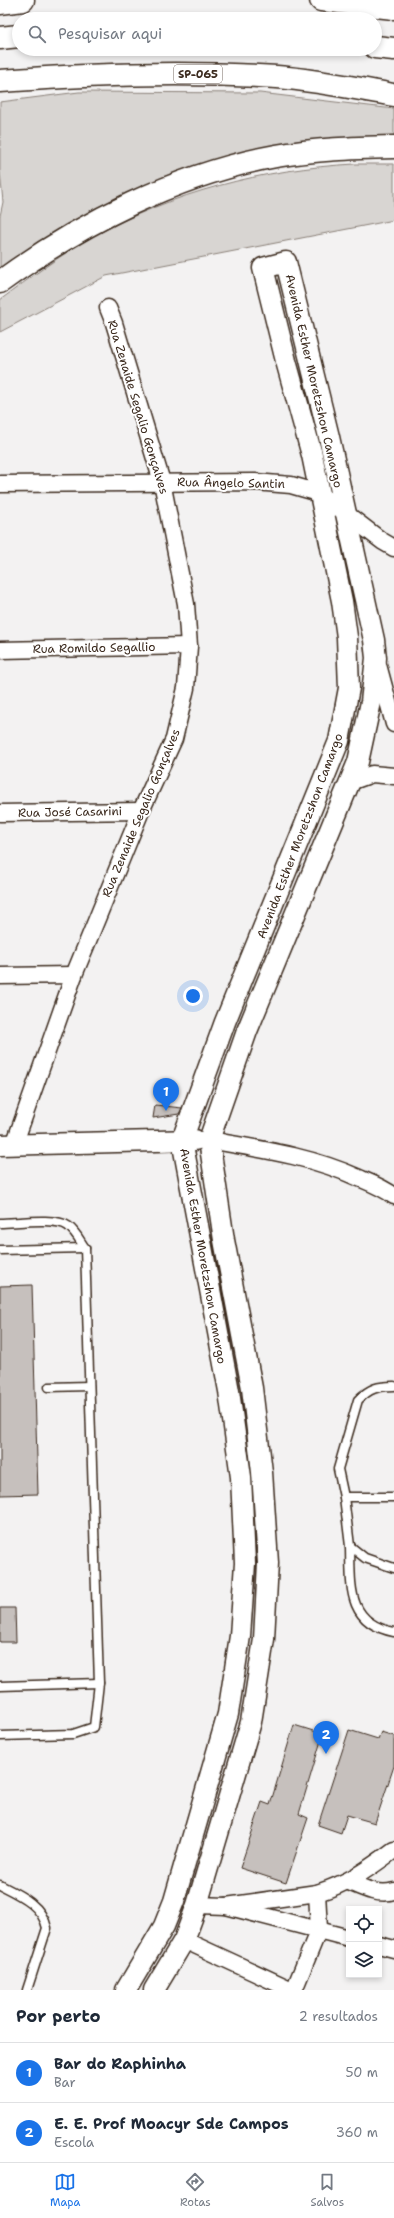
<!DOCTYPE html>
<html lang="pt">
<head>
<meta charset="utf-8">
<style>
  :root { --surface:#fff; --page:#f6f6f7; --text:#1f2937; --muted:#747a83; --line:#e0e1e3; --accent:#1a73e8 }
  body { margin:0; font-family:"Shantell Sans",sans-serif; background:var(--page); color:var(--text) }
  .controls { position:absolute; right:12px; bottom:12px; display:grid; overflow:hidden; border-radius:0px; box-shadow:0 2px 6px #0003 }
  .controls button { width:36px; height:36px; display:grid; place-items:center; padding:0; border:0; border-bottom:1px solid var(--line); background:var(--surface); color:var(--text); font:20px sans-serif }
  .you { position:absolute; left:193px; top:996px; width:14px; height:14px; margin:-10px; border:3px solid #fff; border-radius:50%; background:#1a73e8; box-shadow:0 0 0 6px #1a73e833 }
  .badge { display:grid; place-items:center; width:26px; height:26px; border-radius:50%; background:var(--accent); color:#fff; font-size:13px; font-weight:700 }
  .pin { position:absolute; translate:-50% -33px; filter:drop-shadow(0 1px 2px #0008) }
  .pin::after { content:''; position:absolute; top:21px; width:14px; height:12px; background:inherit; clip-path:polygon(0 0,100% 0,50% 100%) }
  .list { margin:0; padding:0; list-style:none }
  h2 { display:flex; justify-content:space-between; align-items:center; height:52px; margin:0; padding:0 16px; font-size:17px }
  h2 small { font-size:13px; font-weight:400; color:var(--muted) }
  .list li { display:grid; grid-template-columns:26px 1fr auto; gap:12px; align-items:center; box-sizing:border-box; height:60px; padding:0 16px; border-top:1px solid var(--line) }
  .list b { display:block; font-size:15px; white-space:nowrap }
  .list p { margin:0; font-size:13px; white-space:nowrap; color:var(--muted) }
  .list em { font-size:13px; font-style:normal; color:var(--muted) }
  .icon { flex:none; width:22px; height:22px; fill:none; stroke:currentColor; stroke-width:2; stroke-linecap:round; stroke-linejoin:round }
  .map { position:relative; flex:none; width:394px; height:1990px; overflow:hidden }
  .search { position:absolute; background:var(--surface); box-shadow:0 2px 6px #0003; left:12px; right:12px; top:12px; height:44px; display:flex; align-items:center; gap:10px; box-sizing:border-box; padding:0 14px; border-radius:22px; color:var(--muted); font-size:15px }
  .sheet { height:172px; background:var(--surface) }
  nav { display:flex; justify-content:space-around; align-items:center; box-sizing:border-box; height:56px; border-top:1px solid var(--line); background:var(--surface); font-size:11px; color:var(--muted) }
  nav a { display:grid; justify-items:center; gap:2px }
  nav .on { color:var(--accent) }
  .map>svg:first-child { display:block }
  .green { fill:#d8d5d2; stroke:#8a8078 }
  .building { fill:#c6c0bd; stroke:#3b2a1e }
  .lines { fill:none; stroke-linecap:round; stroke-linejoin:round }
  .service-casing { stroke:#3b2a1e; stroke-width:11 }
  .minor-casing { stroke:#3b2a1e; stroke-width:19 }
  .tertiary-casing { stroke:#3b2a1e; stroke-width:23 }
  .trunk-casing { stroke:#3b2a1e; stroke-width:25 }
  .motorway-casing { stroke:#3b2a1e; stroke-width:25 }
  .service { stroke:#fff; stroke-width:8 }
  .minor { stroke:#fff; stroke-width:16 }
  .tertiary { stroke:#fff; stroke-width:20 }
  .trunk { stroke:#fff; stroke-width:22 }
  .motorway { stroke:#fff; stroke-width:22 }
  .labels { text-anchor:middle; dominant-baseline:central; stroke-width:4; stroke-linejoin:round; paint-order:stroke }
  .shield { fill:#fff; stroke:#766a62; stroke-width:1 }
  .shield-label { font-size:11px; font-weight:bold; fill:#3b2a1e }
  .street-label { font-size:12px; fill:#3b2a1e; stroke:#fff }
</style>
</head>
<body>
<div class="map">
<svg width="394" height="1990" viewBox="0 0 394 1990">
  <rect width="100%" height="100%" fill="#f3f2f2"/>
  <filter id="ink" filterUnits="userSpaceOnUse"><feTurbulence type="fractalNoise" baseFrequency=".025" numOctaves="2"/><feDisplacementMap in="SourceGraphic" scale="8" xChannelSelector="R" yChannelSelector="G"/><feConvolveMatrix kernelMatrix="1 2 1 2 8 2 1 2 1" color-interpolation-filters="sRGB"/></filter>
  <g filter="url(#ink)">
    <!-- green -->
    <g class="green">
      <path d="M 79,92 L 260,93 L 394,109 L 394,139 L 283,145 L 0,270 L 0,216 L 3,202 L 0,171 L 0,102 Z"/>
      <path d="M 355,164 L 394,164 L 394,220 L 106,276 L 0,332 L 0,300 C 30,278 60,255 92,237 C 174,192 262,169 355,164 Z"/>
    </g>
    <!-- building -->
    <g class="building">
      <path d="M 155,1105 L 182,1108 L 179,1114 L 153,1118 Z"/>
      <path d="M 32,1285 L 38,1494 L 0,1495 L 0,1286 Z"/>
      <path d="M 0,1608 L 15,1608 L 16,1642 L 0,1642 Z"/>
      <path d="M 294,1725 L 323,1734 L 299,1814 L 308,1818 L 286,1883 L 240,1868 L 262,1802 L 270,1805 Z"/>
      <path d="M 349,1730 L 378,1739 L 381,1732 L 394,1736 L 394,1766 L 375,1823 L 347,1815 L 341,1833 L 318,1825 Z"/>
    </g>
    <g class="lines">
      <!-- service casing -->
      <g class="service-casing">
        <g id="service">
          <path d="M 0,1223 C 16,1223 55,1217 68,1226 C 76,1232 80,1241 85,1248 L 99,1683 L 94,1727 L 73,1734 L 0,1736"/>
          <path d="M 0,1250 L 85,1248"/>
          <path d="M 394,1386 C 378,1386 370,1388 358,1400 L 338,1469 L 344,1497 L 350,1546 L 365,1558 L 394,1568"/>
          <path d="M 49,1387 L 89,1386"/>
          <path d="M 344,1497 L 394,1497"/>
          <path d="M 350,1546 C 351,1585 346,1623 394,1632"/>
          <path d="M 0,1686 L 99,1683"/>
          <path d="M 0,1885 C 20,1895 42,1905 47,1928 L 27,1990"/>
        </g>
      </g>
      <!-- minor casing -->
      <g class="minor-casing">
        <g id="minor">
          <path d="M 0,484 L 255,482 L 291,485 L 319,493 L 382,541 L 394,548"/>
          <path d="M 0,650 L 189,646"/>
          <path d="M 377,661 L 394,724"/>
          <path d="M 350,782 L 372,774 L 394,776"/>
          <path d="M 0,813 L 141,811"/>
          <path d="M 0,976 L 74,975"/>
          <path d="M 209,1140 C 260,1149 311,1156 359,1178 C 371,1183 384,1188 394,1196"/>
          <path d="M 14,1145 L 74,975 L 141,811 L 174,739 L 186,688 L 189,646 L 186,604 L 162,482 L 114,323 L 108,308"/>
          <path d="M 349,1882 C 363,1888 379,1896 394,1891"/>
          <path d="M 197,1905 L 226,1906 L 349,1938"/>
          <path d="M 226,1906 L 317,1893 C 349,1883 367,1870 394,1850"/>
          <path d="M 184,1940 L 292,1990"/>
          <path d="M 379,1945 L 394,1949"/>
          <path d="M 294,1990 L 319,1929 L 317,1893"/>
        </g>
      </g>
      <!-- tertiary casing -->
      <g class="tertiary-casing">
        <g id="tertiary">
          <path d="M 0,1145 L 195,1140"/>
          <path d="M 126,1990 L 164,1926 L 174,1901 L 228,1714 L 240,1636 L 245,1563 L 241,1477 L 229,1391 L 182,1140 L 225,1022 L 339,741 L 349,688 L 347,637 L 342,601 L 312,455 L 286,361 L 263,268 L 286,262 L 329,437 L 374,640 L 376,658 L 371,702 L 358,762 L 247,1031 L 209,1140 L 224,1240 L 252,1388 L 262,1472 L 268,1563 L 264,1639 L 251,1722 L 197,1905 L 184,1940 L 154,1990"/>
        </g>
      </g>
      <!-- trunk casing -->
      <g class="trunk-casing">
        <g id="trunk">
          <path d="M 0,81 C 92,74 184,71 277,77 C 316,80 355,88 394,95"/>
          <path d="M 0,282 C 81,223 177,174 276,156 C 315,149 355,148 394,147"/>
        </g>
      </g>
      <!-- motorway casing -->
      <g class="motorway-casing">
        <g id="motorway">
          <path d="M 321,0 L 394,8"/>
          <path d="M 0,3 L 23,0"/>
          <path d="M 0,38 L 19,36"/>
          <path d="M 375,47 L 394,49"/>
        </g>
      </g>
      <!-- service -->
      <use href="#service" class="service"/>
      <!-- minor -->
      <use href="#minor" class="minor"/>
      <!-- tertiary -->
      <use href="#tertiary" class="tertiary"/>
      <!-- trunk -->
      <use href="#trunk" class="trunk"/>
      <!-- motorway -->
      <use href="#motorway" class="motorway"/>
    </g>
  </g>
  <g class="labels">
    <!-- shield labels -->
    <rect class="shield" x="174" y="65" width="48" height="18" rx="3"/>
    <g class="shield-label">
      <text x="198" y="74">SP-065</text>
    </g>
    <!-- street labels -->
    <g class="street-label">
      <text transform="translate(314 381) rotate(77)">Avenida Esther Moretzshon Camargo</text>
      <text transform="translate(138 407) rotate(73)">Rua Zenaide Segalio Gonçalves</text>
      <text transform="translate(231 483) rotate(1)">Rua Ângelo Santin</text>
      <text transform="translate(94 648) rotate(-1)">Rua Romildo Segallio</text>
      <text transform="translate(70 812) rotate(-1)">Rua José Casarini</text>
      <text transform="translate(141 813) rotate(-67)">Rua Zenaide Segalio Gonçalves</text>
      <text transform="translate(300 836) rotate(-69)">Avenida Esther Moretzshon Camargo</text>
      <text transform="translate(203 1256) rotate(80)">Avenida Esther Moretzshon Camargo</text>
    </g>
  </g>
</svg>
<div class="controls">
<button><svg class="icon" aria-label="locate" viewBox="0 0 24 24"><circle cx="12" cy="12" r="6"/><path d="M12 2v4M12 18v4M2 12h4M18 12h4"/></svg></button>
<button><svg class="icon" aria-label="layers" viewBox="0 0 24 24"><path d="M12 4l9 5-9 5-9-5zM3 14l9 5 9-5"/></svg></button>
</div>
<div class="you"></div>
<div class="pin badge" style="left:166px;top:1111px">1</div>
<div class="pin badge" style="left:326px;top:1754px">2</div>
<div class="search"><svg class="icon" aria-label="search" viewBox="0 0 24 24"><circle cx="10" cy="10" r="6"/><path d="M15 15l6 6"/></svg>Pesquisar aqui</div>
</div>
<section class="sheet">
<h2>Por perto<small>2 resultados</small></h2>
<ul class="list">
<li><span class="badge">1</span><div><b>Bar do Raphinha</b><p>Bar</p></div><em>50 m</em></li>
<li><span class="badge">2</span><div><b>E. E. Prof Moacyr Sde Campos</b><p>Escola</p></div><em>360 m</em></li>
</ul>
</section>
<nav>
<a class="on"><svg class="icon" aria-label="map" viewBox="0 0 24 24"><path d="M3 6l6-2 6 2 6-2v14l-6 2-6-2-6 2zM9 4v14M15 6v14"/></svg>Mapa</a>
<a><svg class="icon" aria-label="directions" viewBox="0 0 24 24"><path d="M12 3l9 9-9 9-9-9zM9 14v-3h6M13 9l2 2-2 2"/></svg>Rotas</a>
<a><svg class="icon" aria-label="saved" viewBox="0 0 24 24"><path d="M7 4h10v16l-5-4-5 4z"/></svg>Salvos</a>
</nav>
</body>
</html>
